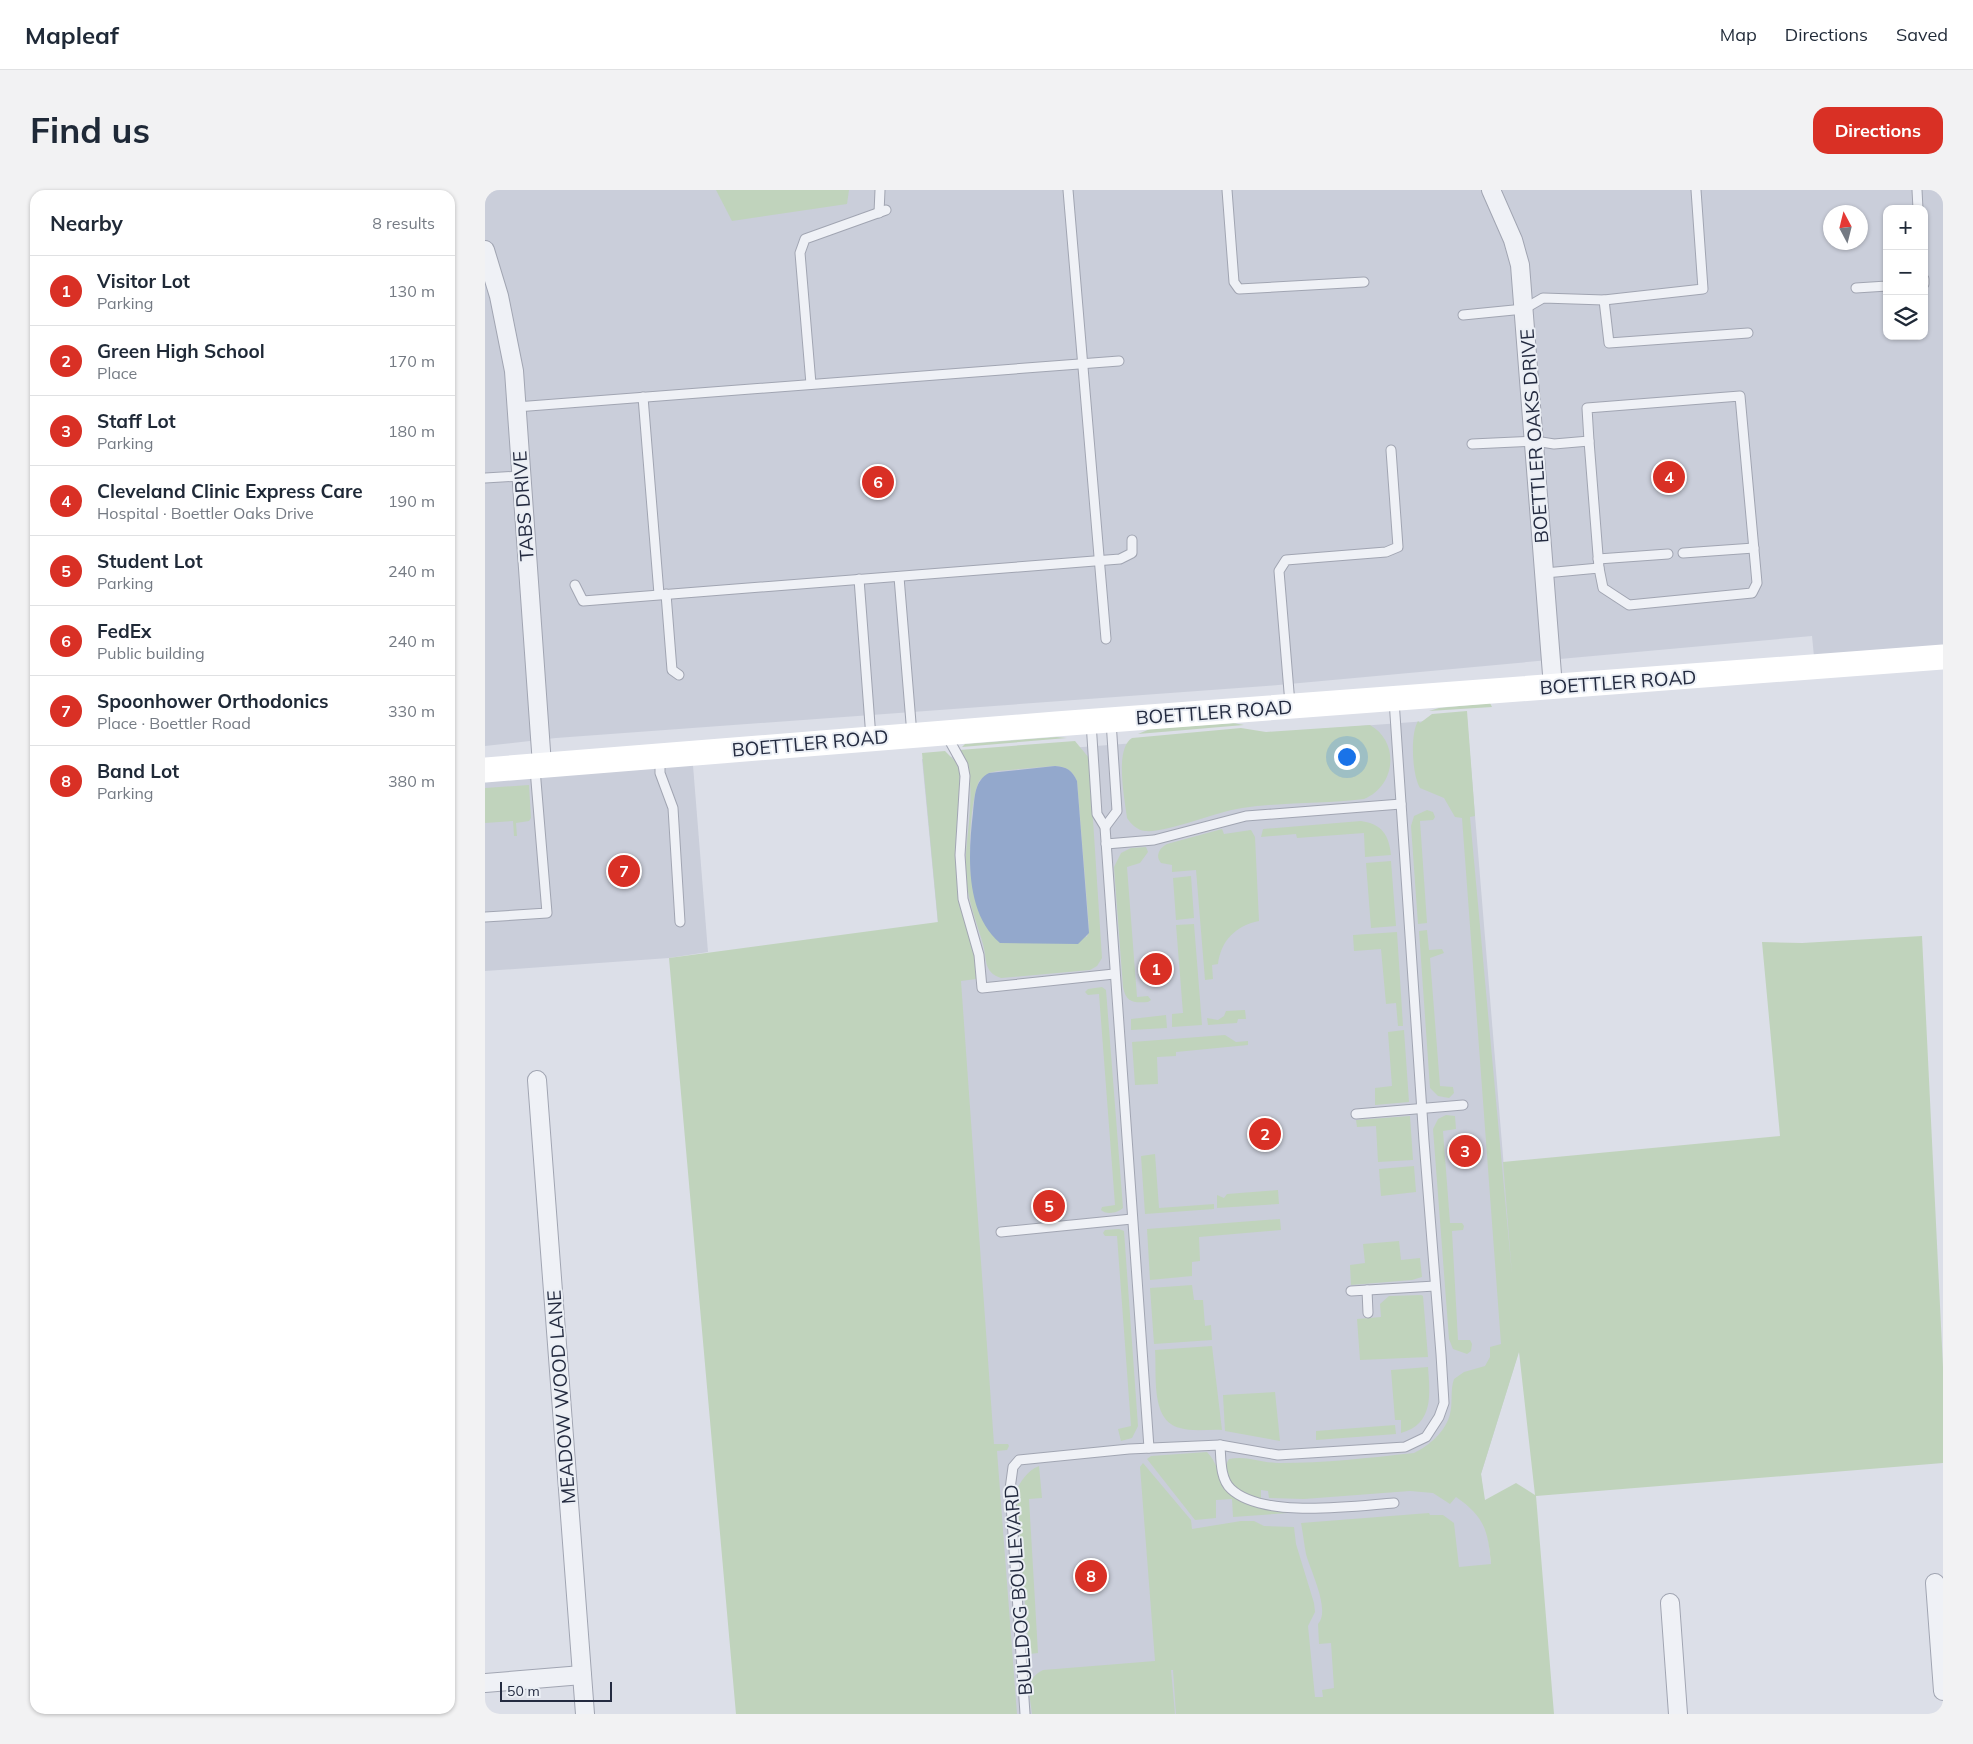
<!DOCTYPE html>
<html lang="en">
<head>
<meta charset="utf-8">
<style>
  :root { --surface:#fff; --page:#f2f2f3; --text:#1f2937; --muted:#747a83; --line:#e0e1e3; --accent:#d93025 }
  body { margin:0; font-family:Mulish,sans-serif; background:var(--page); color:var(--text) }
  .controls { position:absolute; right:15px; top:15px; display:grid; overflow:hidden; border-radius:10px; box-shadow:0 1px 4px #0004 }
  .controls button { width:45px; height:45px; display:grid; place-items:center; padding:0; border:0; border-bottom:1px solid var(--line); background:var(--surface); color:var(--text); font:25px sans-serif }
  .compass { position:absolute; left:1338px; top:15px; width:45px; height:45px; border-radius:50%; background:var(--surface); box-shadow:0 1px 4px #0004; rotate:353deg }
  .scale { position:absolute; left:15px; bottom:12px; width:112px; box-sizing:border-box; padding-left:5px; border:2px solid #242b40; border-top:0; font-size:14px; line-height:18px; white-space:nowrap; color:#242b40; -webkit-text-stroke:4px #ebeff5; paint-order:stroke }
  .you { position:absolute; left:861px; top:566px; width:18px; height:18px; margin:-12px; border:4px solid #fff; border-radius:50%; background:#1a73e8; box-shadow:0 0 0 8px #1a73e833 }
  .badge { display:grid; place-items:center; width:32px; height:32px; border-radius:50%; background:var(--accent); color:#fff; font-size:16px; font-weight:700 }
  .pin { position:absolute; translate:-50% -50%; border:2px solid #fff; box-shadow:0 1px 5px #0006 }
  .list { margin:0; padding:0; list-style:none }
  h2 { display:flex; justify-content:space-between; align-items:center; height:65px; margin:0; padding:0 20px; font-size:21px }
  h2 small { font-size:16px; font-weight:400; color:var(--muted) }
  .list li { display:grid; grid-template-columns:32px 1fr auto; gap:15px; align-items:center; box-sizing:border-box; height:70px; padding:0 20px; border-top:1px solid var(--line) }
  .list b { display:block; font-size:19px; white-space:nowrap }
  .list p { margin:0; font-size:16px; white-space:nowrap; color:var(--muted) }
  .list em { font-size:16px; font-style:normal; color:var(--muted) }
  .icon { flex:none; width:28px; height:28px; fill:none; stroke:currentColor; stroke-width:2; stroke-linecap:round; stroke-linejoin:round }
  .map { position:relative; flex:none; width:1458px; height:1524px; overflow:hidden; border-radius:15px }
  header { display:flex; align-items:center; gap:30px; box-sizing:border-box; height:70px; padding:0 25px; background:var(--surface); border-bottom:1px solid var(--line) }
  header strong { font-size:24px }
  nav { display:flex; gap:28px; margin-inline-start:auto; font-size:18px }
  .intro { display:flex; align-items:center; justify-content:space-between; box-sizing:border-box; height:120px; padding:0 30px }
  h1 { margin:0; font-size:35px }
  .button { padding:12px 22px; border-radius:15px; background:var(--accent); color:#fff; font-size:18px; font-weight:700 }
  main { display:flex; gap:30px; padding:0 30px }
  aside { flex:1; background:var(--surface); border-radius:15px; box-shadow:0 1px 4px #0004 }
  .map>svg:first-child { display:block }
  .built { fill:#caceda; fill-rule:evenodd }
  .green { fill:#c0d3bc; fill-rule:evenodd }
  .water { fill:#93a8cc }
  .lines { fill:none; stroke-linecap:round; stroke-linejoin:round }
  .lane-casing { stroke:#a1a5b2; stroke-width:11 }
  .street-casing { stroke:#a1a5b2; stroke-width:20 }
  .lane { stroke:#eff1f6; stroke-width:9 }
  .street { stroke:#eff1f6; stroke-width:18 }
  .secondary { stroke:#fff; stroke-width:25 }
  .labels { text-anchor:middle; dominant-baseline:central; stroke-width:4; stroke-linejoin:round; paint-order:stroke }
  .street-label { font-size:19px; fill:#242b40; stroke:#ebeff5 }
</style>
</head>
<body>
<header>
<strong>Mapleaf</strong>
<nav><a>Map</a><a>Directions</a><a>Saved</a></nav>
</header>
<div class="intro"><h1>Find us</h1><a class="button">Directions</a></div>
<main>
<aside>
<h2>Nearby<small>8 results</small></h2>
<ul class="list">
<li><span class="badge">1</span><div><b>Visitor Lot</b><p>Parking</p></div><em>130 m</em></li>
<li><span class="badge">2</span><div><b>Green High School</b><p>Place</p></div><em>170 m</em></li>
<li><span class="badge">3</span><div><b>Staff Lot</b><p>Parking</p></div><em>180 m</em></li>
<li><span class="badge">4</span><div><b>Cleveland Clinic Express Care</b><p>Hospital · Boettler Oaks Drive</p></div><em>190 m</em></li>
<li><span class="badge">5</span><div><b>Student Lot</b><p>Parking</p></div><em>240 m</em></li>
<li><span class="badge">6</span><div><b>FedEx</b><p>Public building</p></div><em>240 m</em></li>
<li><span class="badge">7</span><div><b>Spoonhower Orthodonics</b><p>Place · Boettler Road</p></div><em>330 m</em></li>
<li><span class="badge">8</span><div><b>Band Lot</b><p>Parking</p></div><em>380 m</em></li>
</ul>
</aside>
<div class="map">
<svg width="1458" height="1524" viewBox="0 0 1458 1524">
  <rect width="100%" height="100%" fill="#dcdfe8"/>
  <!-- built -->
  <g class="built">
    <path d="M 0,0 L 1458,0 L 1458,467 L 1330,477 L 1327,446 L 781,496 L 71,548 L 0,556 ZM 1402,19 L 1439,19 L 1439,146 L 1402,146 ZM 1346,22 L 1376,22 L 1376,52 L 1346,52 Z"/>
    <path d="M 982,528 L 1034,1161 L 996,1284 L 1023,1524 L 515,1524 L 479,1003 L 437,569 Z"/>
    <path d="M 207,563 L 223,762 L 184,768 L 0,781 L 0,580 Z"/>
  </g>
  <!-- green -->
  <g class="green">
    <path d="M 231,0 L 364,0 L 362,14 L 247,31 Z"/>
    <path d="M 1005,513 L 1007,517 L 944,521 L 954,518 Z"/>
    <path d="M 982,521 L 990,626 L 985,627 L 1027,1085 L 1018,972 L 1295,946 L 1277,752 L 1317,753 L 1437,746 L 1458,1177 L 1458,1273 L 1051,1306 L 1069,1524 L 691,1524 L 688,1480 L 686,1480 L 690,1524 L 547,1524 C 545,1506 539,1489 558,1480 L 670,1471 L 655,1277 L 658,1273 L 706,1330 L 707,1339 L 756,1331 L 769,1331 L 779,1336 L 809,1337 L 811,1354 L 829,1413 L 830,1422 L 823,1436 L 830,1507 L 838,1507 L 837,1500 L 849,1498 L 846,1453 L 834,1454 L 833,1434 C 846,1420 825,1380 821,1364 C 819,1354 818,1343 816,1333 L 944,1323 L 945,1325 L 958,1325 L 969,1333 L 974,1377 L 1006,1374 C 1003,1341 1000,1327 971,1307 L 965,1314 L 948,1303 L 925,1301 L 819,1309 L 784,1308 L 783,1301 L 776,1300 L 776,1310 C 760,1307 731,1289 744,1269 C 761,1265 777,1273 794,1273 C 839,1273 884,1268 929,1263 C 944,1256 961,1241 965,1224 C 968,1212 965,1200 969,1189 L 979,1182 L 1000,1176 L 1005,1167 L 1005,1157 L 1016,1154 L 977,628 L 970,627 L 959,608 L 935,598 C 927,585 925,544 933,531 L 935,533 L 947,524 ZM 1034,1162 L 1050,1305 L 1031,1293 L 1000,1310 L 996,1284 Z"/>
    <path d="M 748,533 L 759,535 L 653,544 L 665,539 Z"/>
    <path d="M 885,535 C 915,552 911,596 879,609 C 839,614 797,612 757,618 C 730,622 682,643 660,641 C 652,640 646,634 642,628 C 640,610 629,559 647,548 L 756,538 L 781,542 Z"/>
    <path d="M 572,547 L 582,548 L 477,557 L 480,554 Z"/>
    <path d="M 590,551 L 604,568 L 617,768 L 612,776 L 605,780 L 516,788 C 498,782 502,769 498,754 C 491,730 482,709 481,684 C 478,647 497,591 474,560 ZM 570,576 C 582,577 587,580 592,591 L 604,738 L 602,747 L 486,688 C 484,661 484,617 494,591 L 504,583 L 512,581 Z"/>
    <path d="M 460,561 L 471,572 L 475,583 L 470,663 L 474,715 L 490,762 L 491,789 L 476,791 L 509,1254 L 523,1254 L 524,1256 L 522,1260 L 512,1261 L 532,1524 L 251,1524 L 184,768 L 453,732 L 437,563 Z"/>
    <path d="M 44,595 L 46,628 L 44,631 L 31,633 L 32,646 L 29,646 L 28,631 L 0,633 L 0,598 Z"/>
    <path d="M 942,620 L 948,622 L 950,627 L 948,630 L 935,631 L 942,733 L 933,734 L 926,636 L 929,626 Z"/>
    <path d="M 876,631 C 897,634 904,645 906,665 L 880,667 L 879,643 L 812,648 L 811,644 L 776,647 L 778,639 Z"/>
    <path d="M 737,639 L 739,644 L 766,640 L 770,647 L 774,731 C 750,736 736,751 733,774 L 727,775 L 728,789 L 720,790 L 711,680 L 687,682 L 687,675 L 676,673 C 670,666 674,658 682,654 Z"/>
    <path d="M 661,657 L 663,662 L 655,673 L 642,677 L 652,807 L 663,806 L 666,810 L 663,812 C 649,813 641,813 638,797 L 629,677 L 636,663 L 646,658 Z"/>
    <path d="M 906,671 L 911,736 L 886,738 L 881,673 Z"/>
    <path d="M 706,686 L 709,728 L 691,730 L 688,688 Z"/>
    <path d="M 709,734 L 717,835 L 687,837 L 687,824 L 698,823 L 691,735 Z"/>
    <path d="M 942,740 L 944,760 L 957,759 L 959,763 L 945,768 L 955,896 L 968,897 L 969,903 L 964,908 L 953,906 L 945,898 L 934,741 Z"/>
    <path d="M 912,742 L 918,836 L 913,836 L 911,813 L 901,814 L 896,759 L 869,761 L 868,745 Z"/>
    <path d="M 617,797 L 621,800 L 638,1018 C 633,1023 621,1025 616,1020 L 617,1017 L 630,1015 L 614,804 L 603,805 L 600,802 L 603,799 Z"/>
    <path d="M 760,820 L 761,829 L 753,829 L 752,833 L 723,835 L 722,828 L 733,830 L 739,826 L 741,821 Z"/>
    <path d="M 681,825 L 682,838 L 646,840 L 646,829 Z"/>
    <path d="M 919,840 L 924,912 L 890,915 L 890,898 L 907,896 L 903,842 Z"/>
    <path d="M 740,845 L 751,852 L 763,851 L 763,855 L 691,862 L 691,866 L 672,867 L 673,894 L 650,895 L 647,852 Z"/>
    <path d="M 961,925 L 970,926 L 971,939 L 958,941 L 965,1033 L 977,1033 L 979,1036 L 978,1040 L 967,1041 L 973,1150 L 985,1150 L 987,1154 L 986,1161 L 982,1164 L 968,1159 L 964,1149 L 948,939 L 953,929 Z"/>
    <path d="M 925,926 L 928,970 L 893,972 L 891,936 L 872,937 L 871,930 Z"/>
    <path d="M 670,964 L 674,1018 L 729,1014 L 729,1019 L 660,1024 L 656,966 Z"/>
    <path d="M 929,976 L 931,1002 L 896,1006 L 894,979 Z"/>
    <path d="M 793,1000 L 794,1014 L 732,1018 L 732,1005 L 739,1008 L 742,1004 Z"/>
    <path d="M 795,1029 L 796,1040 L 714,1047 L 715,1071 L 707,1072 L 707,1086 L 665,1090 L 662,1039 Z"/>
    <path d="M 634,1039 L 639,1041 L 653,1236 L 647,1248 L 636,1251 L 633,1239 L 646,1236 L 632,1046 L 620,1046 L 618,1043 L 620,1040 Z"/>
    <path d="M 914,1051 L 916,1070 L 935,1068 L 937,1087 L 927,1090 L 866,1095 L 865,1075 L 880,1073 L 878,1054 Z"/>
    <path d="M 707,1095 L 709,1110 L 718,1110 L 720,1136 L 726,1135 L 727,1150 L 669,1154 L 665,1098 Z"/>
    <path d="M 936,1105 L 938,1106 L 943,1167 L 875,1170 L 872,1129 L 896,1127 L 895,1114 L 904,1106 Z"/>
    <path d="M 727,1156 L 737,1240 C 724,1239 708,1242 695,1238 C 665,1231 672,1184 670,1160 Z"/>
    <path d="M 943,1177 C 945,1204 949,1234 916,1243 L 916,1230 L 910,1230 L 906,1180 Z"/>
    <path d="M 790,1202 L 795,1251 L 740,1241 L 738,1205 Z"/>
    <path d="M 910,1235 L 911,1244 L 831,1250 L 831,1241 Z"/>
    <path d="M 722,1262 C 732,1272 734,1287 743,1299 C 757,1319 784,1314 803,1323 L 748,1327 L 747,1309 L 731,1310 L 731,1328 L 710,1330 L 662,1269 L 666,1266 Z"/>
    <path d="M 554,1276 L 557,1308 L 544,1309 L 553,1463 L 544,1464 L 531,1301 C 536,1291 542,1281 554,1276 Z"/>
  </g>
  <!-- water -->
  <path class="water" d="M 570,576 C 582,577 587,580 592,591 L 604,743 L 593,754 L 515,753 C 480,723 483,665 488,623 C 490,607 489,591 504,583 Z"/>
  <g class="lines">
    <!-- lane casing -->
    <g class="lane-casing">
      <g id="lane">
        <path d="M 583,0 L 621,449"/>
        <path d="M 742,0 L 749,92 L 754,99 L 879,92"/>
        <path d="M 1432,0 L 1433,19"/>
        <path d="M 394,23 L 395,0"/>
        <path d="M 1439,89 L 1439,94"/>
        <path d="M 1371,98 L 1402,96"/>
        <path d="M 1119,110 L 1124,153 L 1263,143"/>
        <path d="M 978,125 L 1039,119 L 1058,108 L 1119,110 L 1218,99 L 1211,0"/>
        <path d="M 326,194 L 315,63 L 320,49 L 401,20"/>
        <path d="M 158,207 L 174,404"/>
        <path d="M 31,217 L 634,171"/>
        <path d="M 1104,251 L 1114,378"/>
        <path d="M 987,254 L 1050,251 L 1069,254 L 1104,251 L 1102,218 L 1255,206 L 1272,393 L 1267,403 L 1144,415 L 1118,398 L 1114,378 L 1060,383"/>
        <path d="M 0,288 L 36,286"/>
        <path d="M 1198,363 L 1269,358"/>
        <path d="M 1113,369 L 1183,364"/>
        <path d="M 414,387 L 427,545"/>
        <path d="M 374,389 L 386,548"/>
        <path d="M 90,395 L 98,411 L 635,369 L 647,363 L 647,350"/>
        <path d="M 181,404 L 187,480 L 194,485"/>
        <path d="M 805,514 L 794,381 L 801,370 L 901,362 L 913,357 L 906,260"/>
        <path d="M 606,532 L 612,624 L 620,637 L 664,1258"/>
        <path d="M 462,546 L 478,575 L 480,586 L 475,665 L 478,709 L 494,765 L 497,798 L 629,784"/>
        <path d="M 175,568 L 175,583 L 188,618 L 195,732"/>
        <path d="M 620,637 L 632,621 L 626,531"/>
        <path d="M 621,654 L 669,650 L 761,626 L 916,614"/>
        <path d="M 0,727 L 62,723 L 50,579"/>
        <path d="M 871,924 L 978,915"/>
        <path d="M 516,1042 L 647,1029"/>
        <path d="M 882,1100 L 883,1123"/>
        <path d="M 866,1101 L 950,1096"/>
        <path d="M 735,1255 C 736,1269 735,1289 746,1299 C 778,1329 868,1316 909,1313"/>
        <path d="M 540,1524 L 525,1299 L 528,1277 L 534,1270 L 644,1259 L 735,1255 L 793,1265 L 920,1257 L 941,1247 L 954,1227 L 959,1213 L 956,1164 L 939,951 L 909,510"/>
      </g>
    </g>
    <!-- street casing -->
    <g class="street-casing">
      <g id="street">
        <path d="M 1006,0 L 1028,50 L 1035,75 L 1068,497"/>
        <path d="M 0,60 L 14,106 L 29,181 L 57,575"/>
        <path d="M 52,890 L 100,1524"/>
        <path d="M 1450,1393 L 1458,1501"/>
        <path d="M 1185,1413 L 1193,1524"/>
        <path d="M 0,1493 L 97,1485"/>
      </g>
    </g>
    <!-- lane -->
    <use href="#lane" class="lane"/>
    <!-- street -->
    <use href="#street" class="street"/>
    <!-- secondary -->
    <path class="secondary" d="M 0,580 L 571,534 L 1458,467"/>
  </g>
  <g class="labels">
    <!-- street labels -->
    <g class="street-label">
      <text transform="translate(1049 246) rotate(-94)">BOETTLER OAKS DRIVE</text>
      <text transform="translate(38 316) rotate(-94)">TABS DRIVE</text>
      <text transform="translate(1133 492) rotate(-4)">BOETTLER ROAD</text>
      <text transform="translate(729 522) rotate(-4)">BOETTLER ROAD</text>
      <text transform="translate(325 553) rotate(-5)">BOETTLER ROAD</text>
      <text transform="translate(76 1207) rotate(-94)">MEADOW WOOD LANE</text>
      <text transform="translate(533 1400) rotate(-94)">BULLDOG BOULEVARD</text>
    </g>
  </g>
</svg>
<div class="controls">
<button>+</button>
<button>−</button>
<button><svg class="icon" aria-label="layers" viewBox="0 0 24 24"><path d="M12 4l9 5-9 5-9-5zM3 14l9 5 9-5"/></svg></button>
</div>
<svg class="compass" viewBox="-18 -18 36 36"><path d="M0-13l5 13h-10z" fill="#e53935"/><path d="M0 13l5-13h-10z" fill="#747a83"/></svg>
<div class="scale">50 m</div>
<div class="you"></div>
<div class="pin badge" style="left:671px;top:779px">1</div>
<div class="pin badge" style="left:780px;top:944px">2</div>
<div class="pin badge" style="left:980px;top:961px">3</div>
<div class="pin badge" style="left:1184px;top:287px">4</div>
<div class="pin badge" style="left:564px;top:1016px">5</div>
<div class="pin badge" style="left:393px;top:292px">6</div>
<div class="pin badge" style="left:139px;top:681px">7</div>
<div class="pin badge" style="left:606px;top:1386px">8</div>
</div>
</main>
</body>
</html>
